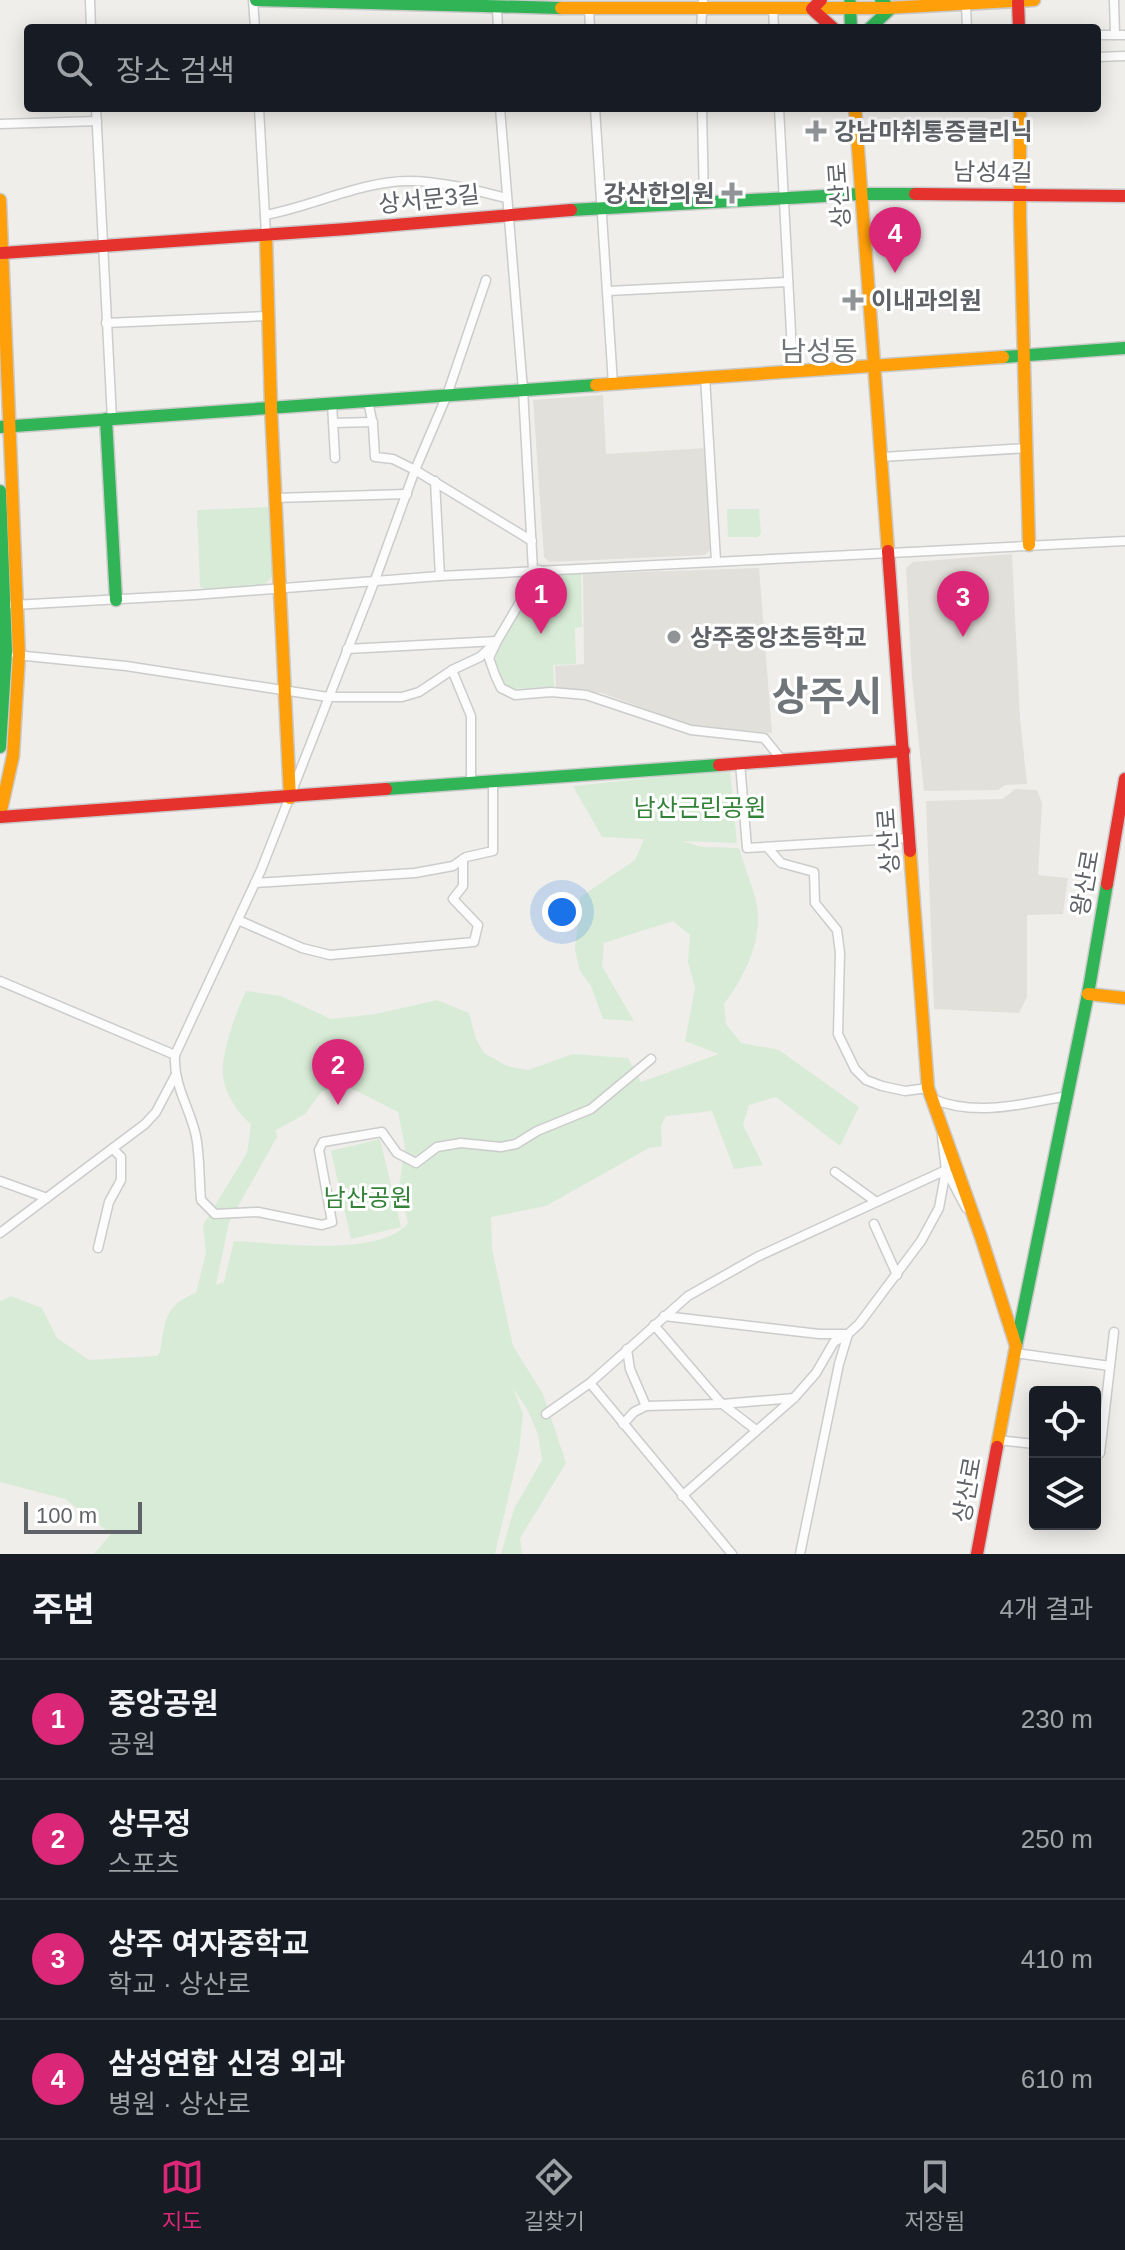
<!DOCTYPE html>
<html lang="ko">
<head>
<meta charset="utf-8">
<style>
  :root { --surface:#171b24; --page:#20242c; --text:#f1f3f6; --muted:#9ea1a6; --line:#363941; --accent:#db2777 }
  body { margin:0; font-family:Helvetica,"Noto Sans KR",sans-serif; background:var(--page); color:var(--text) }
  .controls { position:absolute; right:24px; bottom:24px; display:grid; overflow:hidden; border-radius:8px; box-shadow:0 4px 20px #0003 }
  .controls button { width:72px; height:72px; display:grid; place-items:center; padding:0; border:0; border-bottom:2px solid var(--line); background:var(--surface); color:var(--text); font:40px sans-serif }
  .scale { position:absolute; left:24px; bottom:20px; width:118px; box-sizing:border-box; padding-left:8px; border:4px solid #5f6368; border-top:0; font-size:22px; line-height:28px; white-space:nowrap; color:#5f6368; -webkit-text-stroke:6px #fff; paint-order:stroke }
  .you { position:absolute; left:562px; top:912px; width:28px; height:28px; margin:-20px; border:6px solid #fff; border-radius:50%; background:#1a73e8; box-shadow:0 0 0 12px #1a73e833 }
  .badge { display:grid; place-items:center; width:52px; height:52px; border-radius:50%; background:var(--accent); color:#fff; font-size:26px; font-weight:700 }
  .pin { position:absolute; translate:-50% -66px; filter:drop-shadow(0 2px 4px #0008) }
  .pin::after { content:''; position:absolute; top:42px; width:28px; height:24px; background:inherit; clip-path:polygon(0 0,100% 0,50% 100%) }
  .list { margin:0; padding:0; list-style:none }
  h2 { display:flex; justify-content:space-between; align-items:center; height:104px; margin:0; padding:0 32px; font-size:34px }
  h2 small { font-size:26px; font-weight:400; color:var(--muted) }
  .list li { display:grid; grid-template-columns:52px 1fr auto; gap:24px; align-items:center; box-sizing:border-box; height:120px; padding:0 32px; border-top:2px solid var(--line) }
  .list b { display:block; font-size:30px; white-space:nowrap }
  .list p { margin:0; font-size:26px; white-space:nowrap; color:var(--muted) }
  .list em { font-size:26px; font-style:normal; color:var(--muted) }
  .icon { flex:none; width:44px; height:44px; fill:none; stroke:currentColor; stroke-width:2; stroke-linecap:round; stroke-linejoin:round }
  .map { position:relative; flex:none; width:1125px; height:1554px; overflow:hidden }
  .search { position:absolute; background:var(--surface); box-shadow:0 4px 20px #0003; left:24px; right:24px; top:24px; height:88px; display:flex; align-items:center; gap:20px; box-sizing:border-box; padding:0 28px; border-radius:8px; color:var(--muted); font-size:30px }
  .sheet { height:584px; background:var(--surface) }
  nav { display:flex; justify-content:space-around; align-items:center; box-sizing:border-box; height:112px; border-top:2px solid var(--line); background:var(--surface); font-size:22px; color:var(--muted) }
  nav a { display:grid; justify-items:center; gap:4px }
  nav .on { color:var(--accent) }
  .map>svg:first-child { display:block }
  .education { fill:#e2e0da }
  .green { fill:#d8ebd6; fill-rule:evenodd }
  .lines { fill:none; stroke-linecap:round; stroke-linejoin:round }
  .street-casing { stroke:#cbcccc; stroke-width:11 }
  .fast-casing { stroke:#cacacb; stroke-width:15 }
  .slow-casing { stroke:#cacacb; stroke-width:15 }
  .jam-casing { stroke:#cacacb; stroke-width:15 }
  .street { stroke:#fdfcfc; stroke-width:8 }
  .fast { stroke:#30b455; stroke-width:12 }
  .slow { stroke:#ff9f0a; stroke-width:12 }
  .jam { stroke:#e5322d; stroke-width:12 }
  .poi-dot { fill:#919496; stroke:#fff; stroke-width:3 }
  .labels { text-anchor:middle; dominant-baseline:central; stroke-width:6; stroke-linejoin:round; paint-order:stroke }
  .poi-label { font-size:24px; font-weight:bold; fill:#5f6368; stroke:#fff; text-anchor:start }
  .street-label { font-size:24px; fill:#5f6368; stroke:#fff }
  .park-label { font-size:24px; fill:#348238; stroke:#fff }
  .quarter-label { font-size:28px; fill:#70757a; stroke:#fff }
  .town-label { font-size:40px; font-weight:bold; fill:#70757a; stroke:#fff }
</style>
</head>
<body>
<div class="map">
<svg width="1125" height="1554" viewBox="0 0 1125 1554">
  <rect width="100%" height="100%" fill="#efeeea"/>
  <!-- education -->
  <g class="education">
    <path d="M 603,395 L 606,454 L 707,448 L 711,549 L 705,555 L 549,562 L 544,557 L 533,400 Z"/>
    <path d="M 1012,554 L 1020,718 L 1027,784 L 1005,785 L 998,790 L 924,791 L 912,678 L 906,568 L 913,562 Z"/>
    <path d="M 759,568 L 772,733 L 700,729 L 602,693 L 556,688 L 555,666 L 584,664 L 583,574 Z"/>
    <path d="M 1015,789 L 1037,790 L 1042,803 L 1038,875 L 1068,878 L 1063,914 L 1027,915 L 1027,997 L 1019,1013 L 934,1009 L 926,801 L 1003,799 Z"/>
  </g>
  <!-- green -->
  <g class="green">
    <path d="M 269,507 L 273,576 L 262,587 L 205,591 L 200,586 L 197,510 Z"/>
    <path d="M 727,509 L 759,509 L 761,533 L 758,537 L 728,537 Z"/>
    <path d="M 581,573 L 582,627 L 575,628 L 576,664 L 553,665 L 554,687 L 512,689 L 503,682 L 495,660 C 500,640 526,584 544,575 Z"/>
    <path d="M 730,770 L 737,843 L 682,841 L 701,847 L 739,848 C 744,867 758,897 758,916 C 759,948 742,980 724,1004 L 726,1024 L 741,1043 L 779,1050 L 859,1107 L 840,1146 L 776,1097 L 749,1105 L 743,1125 L 763,1165 L 734,1169 L 712,1111 L 666,1116 L 661,1126 L 662,1146 L 649,1148 L 546,1206 L 491,1217 L 492,1249 L 513,1346 L 543,1394 L 566,1463 L 520,1538 L 522,1554 L 501,1554 L 514,1509 L 542,1460 L 538,1434 L 527,1409 L 513,1388 L 523,1414 L 519,1451 L 495,1554 L 94,1554 L 111,1534 L 65,1499 L 0,1482 L 0,1301 L 11,1296 L 42,1308 L 57,1338 L 89,1360 L 157,1356 L 160,1352 C 165,1322 164,1305 196,1293 L 206,1253 L 203,1225 L 247,1153 L 251,1124 C 238,1114 225,1093 223,1076 C 220,1056 237,1009 246,991 L 281,996 L 331,1019 L 376,1014 L 437,1000 L 469,1013 L 476,1039 L 484,1053 L 507,1066 L 528,1070 L 573,1054 L 628,1058 L 641,1082 L 719,1054 L 685,1041 L 695,988 L 688,962 L 690,935 L 673,921 L 604,943 L 602,966 L 634,1021 L 603,1019 L 591,986 L 580,971 L 575,950 L 580,897 L 635,860 L 644,839 L 602,837 L 573,786 ZM 349,1087 L 398,1112 L 405,1147 L 399,1187 L 408,1223 C 379,1258 276,1243 234,1241 L 224,1282 L 216,1285 L 229,1222 L 277,1137 L 276,1130 L 305,1114 L 322,1091 Z"/>
    <path d="M 380,1139 L 401,1227 L 351,1239 L 331,1151 Z"/>
  </g>
  <g class="lines">
    <!-- street casing -->
    <g class="street-casing">
      <g id="street">
        <path d="M 90,0 L 91,28"/>
        <path d="M 253,0 L 255,28"/>
        <path d="M 1114,0 L 1115,35"/>
        <path d="M 966,6 L 967,28"/>
        <path d="M 497,8 L 498,28"/>
        <path d="M 589,9 L 590,28"/>
        <path d="M 773,9 L 774,28"/>
        <path d="M 701,28 L 703,0"/>
        <path d="M 1097,35 L 1125,35"/>
        <path d="M 1097,57 L 1125,56"/>
        <path d="M 96,108 L 112,419"/>
        <path d="M 259,108 L 266,235"/>
        <path d="M 500,108 L 523,390 L 533,570"/>
        <path d="M 595,108 L 613,384"/>
        <path d="M 702,108 L 704,202"/>
        <path d="M 779,108 L 793,370"/>
        <path d="M 0,124 L 97,121"/>
        <path d="M 265,215 C 311,207 361,181 409,181 C 440,181 475,190 506,198"/>
        <path d="M 486,280 L 447,395 L 415,470 L 375,580 L 261,870 L 175,1055 C 173,1085 190,1108 196,1136 C 200,1156 199,1178 201,1200 L 215,1214 L 258,1212 L 322,1225 L 332,1222 L 319,1150 L 323,1142 L 382,1132 L 397,1153 L 416,1163 L 437,1147 L 461,1143 L 501,1147 L 516,1144 L 537,1131 L 591,1109 L 651,1059"/>
        <path d="M 608,291 L 788,282"/>
        <path d="M 106,323 L 268,316"/>
        <path d="M 705,376 L 716,561"/>
        <path d="M 368,401 L 373,425 L 375,457 L 393,459 L 415,470 L 532,541"/>
        <path d="M 332,403 L 335,458"/>
        <path d="M 333,423 L 373,422"/>
        <path d="M 882,457 L 1028,448"/>
        <path d="M 435,481 L 440,576"/>
        <path d="M 275,498 L 407,494"/>
        <path d="M 13,605 L 194,595 L 440,576 L 1125,541"/>
        <path d="M 347,649 L 497,641 L 489,658 L 495,675 L 501,688 L 515,695 L 551,692 L 586,695 L 691,730 L 764,738 L 782,760"/>
        <path d="M 16,655 L 126,666 L 328,697 L 402,697 L 419,692 L 452,670 L 480,657 L 497,641 L 539,570"/>
        <path d="M 452,670 L 471,716 L 471,783"/>
        <path d="M 740,763 L 747,848 L 909,838"/>
        <path d="M 767,847 L 781,863 L 814,872 L 815,903 L 837,930 L 840,953 L 838,1034 L 855,1069 L 866,1080 L 882,1086 L 905,1091 L 928,1088"/>
        <path d="M 255,883 L 415,873 L 453,866 L 466,857 L 493,851 L 493,782"/>
        <path d="M 238,920 L 302,948 L 330,955 L 474,942 L 478,925 L 453,899 L 463,886 L 463,859"/>
        <path d="M 0,981 L 175,1055"/>
        <path d="M 933,1099 C 975,1117 1023,1104 1067,1096"/>
        <path d="M 946,1170 L 966,1208"/>
        <path d="M 835,1172 L 875,1201"/>
        <path d="M 0,1181 L 47,1198"/>
        <path d="M 874,1224 L 897,1275"/>
        <path d="M 0,1233 L 145,1124 L 156,1112 L 175,1076"/>
        <path d="M 98,1248 L 109,1202 L 121,1180 L 121,1157 L 113,1149"/>
        <path d="M 664,1316 L 819,1334 L 848,1334 L 839,1364 L 800,1554"/>
        <path d="M 654,1325 L 721,1403 L 756,1430"/>
        <path d="M 627,1349 L 630,1369 L 646,1406"/>
        <path d="M 1015,1353 L 1110,1366"/>
        <path d="M 590,1383 L 732,1554"/>
        <path d="M 546,1414 L 590,1383 L 688,1296 L 757,1257 L 946,1170 L 942,1137"/>
        <path d="M 623,1424 L 634,1412 L 646,1406 L 722,1404 L 794,1398"/>
        <path d="M 998,1440 L 1035,1444"/>
        <path d="M 1095,1452 L 1100,1453 L 1114,1332"/>
        <path d="M 682,1496 L 794,1398 L 816,1373 L 834,1342 L 848,1334 L 859,1324 L 921,1241 L 939,1208 L 946,1170"/>
      </g>
    </g>
    <!-- fast casing -->
    <g class="fast-casing">
      <g id="fast">
        <path d="M 256,0 L 561,8"/>
        <path d="M 850,3 L 851,28"/>
        <path d="M 870,28 L 890,9 L 881,0"/>
        <path d="M 571,210 L 860,194 L 915,194"/>
        <path d="M 1003,357 L 1125,348"/>
        <path d="M 106,419 L 116,600"/>
        <path d="M 0,427 L 596,385"/>
        <path d="M 0,491 L 6,651 L 0,747"/>
        <path d="M 386,789 L 719,765"/>
        <path d="M 1016,1346 L 1088,994 L 1107,884"/>
      </g>
    </g>
    <!-- slow casing -->
    <g class="slow-casing">
      <g id="slow">
        <path d="M 561,8 L 886,8 L 1034,0"/>
        <path d="M 855,108 L 888,551"/>
        <path d="M 1020,108 L 1020,217 L 1029,545"/>
        <path d="M 0,200 L 19,655 L 13,756 L 0,815"/>
        <path d="M 266,235 L 271,408 L 290,798"/>
        <path d="M 596,385 L 1003,357"/>
        <path d="M 910,851 L 928,1088 L 981,1237 L 1016,1346 L 997,1447"/>
        <path d="M 1088,994 L 1125,998"/>
      </g>
    </g>
    <!-- jam casing -->
    <g class="jam-casing">
      <g id="jam">
        <path d="M 821,0 L 812,9 L 833,28"/>
        <path d="M 1018,2 L 1019,28"/>
        <path d="M 915,194 L 1125,196"/>
        <path d="M 2,253 L 347,229 L 571,210"/>
        <path d="M 888,551 L 910,851"/>
        <path d="M 719,765 L 904,751"/>
        <path d="M 0,817 L 386,789"/>
        <path d="M 1107,884 L 1125,779"/>
        <path d="M 977,1554 L 997,1447"/>
      </g>
    </g>
    <!-- street -->
    <use href="#street" class="street"/>
    <!-- fast -->
    <use href="#fast" class="fast"/>
    <!-- slow -->
    <use href="#slow" class="slow"/>
    <!-- jam -->
    <use href="#jam" class="jam"/>
  </g>
  <!-- markers -->
  <g class="poi-dot">
    <path d="M812 119h8v8h8v8h-8v8h-8v-8h-8v-8h8z"/>
    <path d="M728 181h8v8h8v8h-8v8h-8v-8h-8v-8h8z"/>
    <path d="M849 288h8v8h8v8h-8v8h-8v-8h-8v-8h8z"/>
    <circle cx="674" cy="637" r="8"/>
  </g>
  <g class="labels">
    <!-- poi labels -->
    <g class="poi-label">
      <text x="834" y="131">강남마취통증클리닉</text>
      <text x="714" y="193" text-anchor="end">강산한의원</text>
      <text x="871" y="300">이내과의원</text>
      <text x="690" y="637">상주중앙초등학교</text>
    </g>
    <!-- street labels -->
    <g class="street-label">
      <text transform="translate(993 172) rotate(1)">남성4길</text>
      <text transform="translate(839 195) rotate(-94)">상산로</text>
      <text transform="translate(429 199) rotate(-6)">상서문3길</text>
      <text transform="translate(888 841) rotate(-94)">상산로</text>
      <text transform="translate(1085 883) rotate(-80)">왕산로</text>
      <text transform="translate(967 1490) rotate(-80)">상산로</text>
    </g>
    <!-- park labels -->
    <g class="park-label">
      <text x="700" y="807">남산근린공원</text>
      <text x="368" y="1197">남산공원</text>
    </g>
    <!-- quarter labels -->
    <g class="quarter-label">
      <text x="819" y="351">남성동</text>
    </g>
    <!-- town labels -->
    <g class="town-label">
      <text x="827" y="696">상주시</text>
    </g>
  </g>
</svg>
<div class="controls">
<button><svg class="icon" aria-label="locate" viewBox="0 0 24 24"><circle cx="12" cy="12" r="6"/><path d="M12 2v4M12 18v4M2 12h4M18 12h4"/></svg></button>
<button><svg class="icon" aria-label="layers" viewBox="0 0 24 24"><path d="M12 4l9 5-9 5-9-5zM3 14l9 5 9-5"/></svg></button>
</div>
<div class="scale">100 m</div>
<div class="you"></div>
<div class="pin badge" style="left:541px;top:634px">1</div>
<div class="pin badge" style="left:338px;top:1105px">2</div>
<div class="pin badge" style="left:963px;top:637px">3</div>
<div class="pin badge" style="left:895px;top:273px">4</div>
<div class="search"><svg class="icon" aria-label="search" viewBox="0 0 24 24"><circle cx="10" cy="10" r="6"/><path d="M15 15l6 6"/></svg>장소 검색</div>
</div>
<section class="sheet">
<h2>주변<small>4개 결과</small></h2>
<ul class="list">
<li><span class="badge">1</span><div><b>중앙공원</b><p>공원</p></div><em>230 m</em></li>
<li><span class="badge">2</span><div><b>상무정</b><p>스포츠</p></div><em>250 m</em></li>
<li><span class="badge">3</span><div><b>상주 여자중학교</b><p>학교 · 상산로</p></div><em>410 m</em></li>
<li><span class="badge">4</span><div><b>삼성연합 신경 외과</b><p>병원 · 상산로</p></div><em>610 m</em></li>
</ul>
</section>
<nav>
<a class="on"><svg class="icon" aria-label="map" viewBox="0 0 24 24"><path d="M3 6l6-2 6 2 6-2v14l-6 2-6-2-6 2zM9 4v14M15 6v14"/></svg>지도</a>
<a><svg class="icon" aria-label="directions" viewBox="0 0 24 24"><path d="M12 3l9 9-9 9-9-9zM9 14v-3h6M13 9l2 2-2 2"/></svg>길찾기</a>
<a><svg class="icon" aria-label="saved" viewBox="0 0 24 24"><path d="M7 4h10v16l-5-4-5 4z"/></svg>저장됨</a>
</nav>
</body>
</html>
